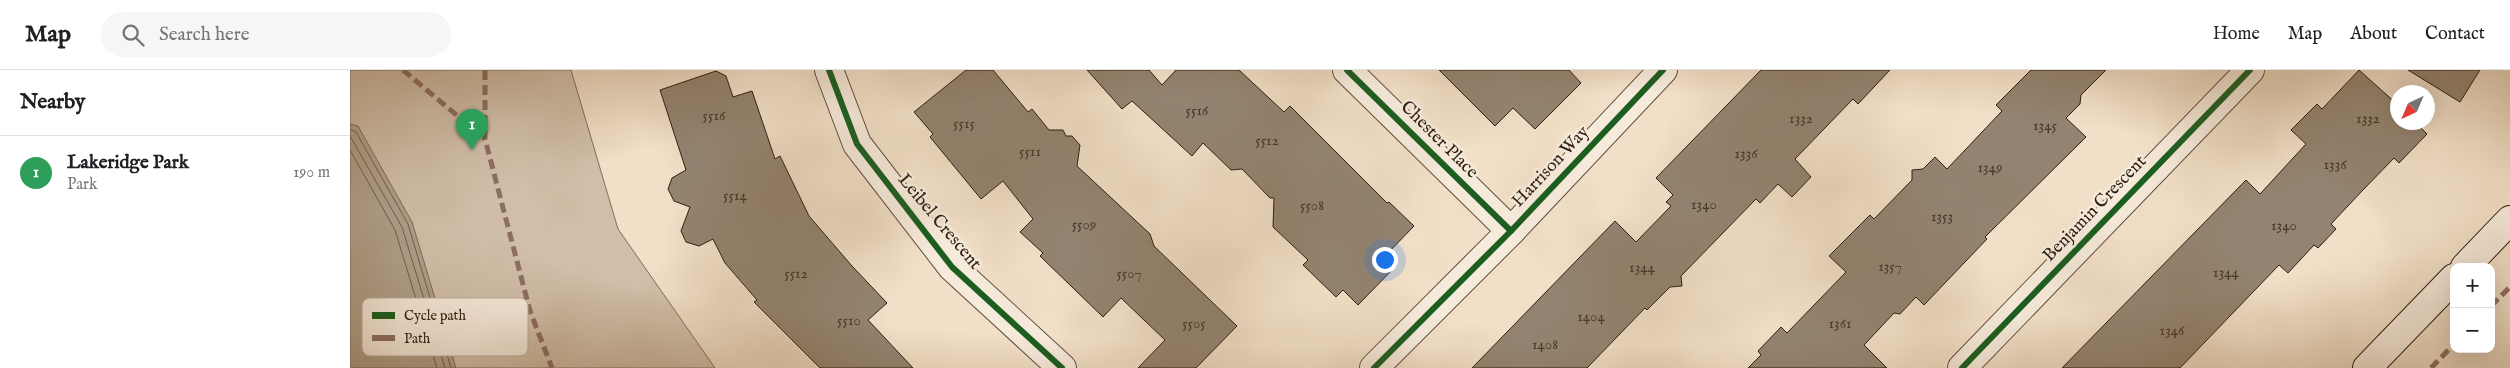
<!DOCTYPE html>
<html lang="en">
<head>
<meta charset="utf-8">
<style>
  :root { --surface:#fff; --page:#f6f6f6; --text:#202124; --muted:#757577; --line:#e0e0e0; --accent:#d93025 }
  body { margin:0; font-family:"IM FELL English",serif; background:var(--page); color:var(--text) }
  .controls { position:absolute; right:15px; bottom:15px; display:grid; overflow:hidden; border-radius:10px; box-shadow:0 5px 20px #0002 }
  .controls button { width:45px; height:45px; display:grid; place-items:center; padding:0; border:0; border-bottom:1px solid var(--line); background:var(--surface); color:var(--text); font:25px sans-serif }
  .compass { position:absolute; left:2040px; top:15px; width:45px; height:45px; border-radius:50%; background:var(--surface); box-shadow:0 5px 20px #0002; rotate:224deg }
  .you { position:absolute; left:1034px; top:189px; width:18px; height:18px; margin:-12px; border:4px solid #fff; border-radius:50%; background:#1a73e8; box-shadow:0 0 0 8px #1a73e833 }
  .badge { display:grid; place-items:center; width:32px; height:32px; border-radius:50%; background:var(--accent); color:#fff; font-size:16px; font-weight:700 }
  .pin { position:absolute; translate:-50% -41px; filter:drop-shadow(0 1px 2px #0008) }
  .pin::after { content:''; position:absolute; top:26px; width:18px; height:15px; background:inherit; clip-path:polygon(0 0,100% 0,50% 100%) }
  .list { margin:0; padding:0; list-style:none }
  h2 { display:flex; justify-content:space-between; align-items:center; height:65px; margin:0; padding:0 20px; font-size:21px }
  h2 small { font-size:16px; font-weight:400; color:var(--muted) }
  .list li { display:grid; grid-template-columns:32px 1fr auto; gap:15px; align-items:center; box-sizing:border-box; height:75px; padding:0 20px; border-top:1px solid var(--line) }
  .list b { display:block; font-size:19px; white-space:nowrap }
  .list p { margin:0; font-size:16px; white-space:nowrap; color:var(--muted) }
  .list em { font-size:16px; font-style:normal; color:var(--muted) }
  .icon { flex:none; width:28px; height:28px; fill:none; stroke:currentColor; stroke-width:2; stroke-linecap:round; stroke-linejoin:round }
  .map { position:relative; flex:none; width:2160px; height:298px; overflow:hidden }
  header { display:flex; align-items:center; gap:30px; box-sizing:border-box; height:70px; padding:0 25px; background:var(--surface); border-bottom:1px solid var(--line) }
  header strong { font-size:24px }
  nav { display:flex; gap:28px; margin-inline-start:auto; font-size:18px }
  .search { width:350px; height:45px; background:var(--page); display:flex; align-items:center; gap:12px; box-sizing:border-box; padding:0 18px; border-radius:28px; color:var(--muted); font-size:19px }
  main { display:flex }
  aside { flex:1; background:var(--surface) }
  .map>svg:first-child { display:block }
  .green { fill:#d0bea8; stroke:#7f6e5c }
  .water { fill:#af9e89; stroke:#7b6b59 }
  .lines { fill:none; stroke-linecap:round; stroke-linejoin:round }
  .shore { stroke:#6e5e4d; stroke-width:1 }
  .building { fill:#938370; stroke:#2e1f11 }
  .minor-casing { stroke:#5f4f3e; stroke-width:30 }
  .tertiary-casing { stroke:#5f4f3e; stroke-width:30 }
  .secondary-casing { stroke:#2e1f11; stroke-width:30 }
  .minor { stroke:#f6eadb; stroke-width:28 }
  .tertiary { stroke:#f6eadb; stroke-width:28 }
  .secondary { stroke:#f6eadb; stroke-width:28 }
  .quiet { stroke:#8d6e63; stroke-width:5; stroke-dasharray:10 5; stroke-linecap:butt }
  .cycleway-casing { stroke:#f6eadb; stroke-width:9 }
  .cycleway { stroke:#1b5e20; stroke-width:6 }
  .labels { text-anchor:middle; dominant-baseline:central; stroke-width:5; stroke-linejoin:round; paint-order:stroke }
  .number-label { font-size:15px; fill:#473829 }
  .street-label { font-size:18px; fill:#2e1f11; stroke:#f6eadb }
  .key { fill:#f6eadb; stroke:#baad9e; stroke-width:1 }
  .key-label { font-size:14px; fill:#2e1f11 }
</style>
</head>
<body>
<header>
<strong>Map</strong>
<div class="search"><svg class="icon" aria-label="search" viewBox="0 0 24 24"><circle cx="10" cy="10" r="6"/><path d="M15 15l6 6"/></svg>Search here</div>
<nav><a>Home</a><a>Map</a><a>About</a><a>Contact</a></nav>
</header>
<main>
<aside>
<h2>Nearby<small></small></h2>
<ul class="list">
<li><span class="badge" style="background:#2e9e5b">1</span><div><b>Lakeridge Park</b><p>Park</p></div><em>190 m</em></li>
</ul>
</aside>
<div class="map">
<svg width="2160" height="298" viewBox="0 0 2160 298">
  <rect width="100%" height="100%" fill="#f1dfc7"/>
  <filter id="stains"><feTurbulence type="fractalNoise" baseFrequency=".004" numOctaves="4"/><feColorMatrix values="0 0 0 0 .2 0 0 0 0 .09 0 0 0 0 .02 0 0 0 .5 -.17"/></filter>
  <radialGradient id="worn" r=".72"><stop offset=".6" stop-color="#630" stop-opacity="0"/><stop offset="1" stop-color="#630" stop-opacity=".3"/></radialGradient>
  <!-- green -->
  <path class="green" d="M 0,0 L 221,0 L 268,159 L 365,298 L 0,298 Z"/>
  <!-- water -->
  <path class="water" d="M 0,54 L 8,56 L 62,152 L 106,298 L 0,298 Z"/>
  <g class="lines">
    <!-- shore -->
    <g class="shore">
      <path d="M 0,59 L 6,62 L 58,154 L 101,298"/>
      <path d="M 0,66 L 52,157 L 95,298"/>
      <path d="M 0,80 L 45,160 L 87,298"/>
    </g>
  </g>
  <!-- building -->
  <g class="building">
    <path d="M 616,0 L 643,0 L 678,42 L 682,39 L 699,60 L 713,60 L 716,66 L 722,66 L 730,75 L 727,96 L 800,164 L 804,176 L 887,256 L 846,298 L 788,298 L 815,270 L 771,228 L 753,247 L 690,186 L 693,183 L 670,162 L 683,149 L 653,111 L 631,129 L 580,67 L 583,64 L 564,42 Z"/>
    <path d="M 737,0 L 799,0 L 812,15 L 826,0 L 889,0 L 934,42 L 940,36 L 1037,133 L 1039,132 L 1064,156 L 1036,185 L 1047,195 L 1008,235 L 993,220 L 986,227 L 953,195 L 958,190 L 923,157 L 924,128 L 920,128 L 892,99 L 881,100 L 853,73 L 842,86 L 782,31 L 772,39 Z"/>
    <path d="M 1089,0 L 1219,0 L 1231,13 L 1185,59 L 1163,38 L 1145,56 Z"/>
    <path d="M 1411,0 L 1540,0 L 1508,34 L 1503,29 L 1445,89 L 1461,107 L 1442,127 L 1428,114 L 1410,133 L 1406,129 L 1331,206 L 1332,216 L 1320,217 L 1297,240 L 1295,238 L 1237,298 L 1122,298 L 1265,151 L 1286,172 L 1321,136 L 1316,132 L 1323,125 L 1306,108 Z"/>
    <path d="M 1681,0 L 1756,0 L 1731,25 L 1730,34 L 1716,48 L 1736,67 L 1635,167 L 1637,169 L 1574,235 L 1566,227 L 1550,244 L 1544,243 L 1514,275 L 1537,298 L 1398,298 L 1411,285 L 1408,281 L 1431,257 L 1437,263 L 1496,202 L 1479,186 L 1520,145 L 1524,149 L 1562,110 L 1562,100 L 1573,99 L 1585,87 L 1597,99 L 1652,41 L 1646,35 Z"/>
    <path d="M 2009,0 L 2048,35 L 2048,52 L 2065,52 L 2077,64 L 2049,93 L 2044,88 L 2012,121 L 1981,154 L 1986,159 L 1968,178 L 1964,175 L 1938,203 L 1929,195 L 1830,298 L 1712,298 L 1896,110 L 1910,124 L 1956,74 L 1941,60 L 1967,34 L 1972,39 Z"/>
    <path d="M 2058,0 L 2130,0 L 2110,32 Z"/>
    <path d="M 366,1 L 376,6 L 383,27 L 402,21 L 425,89 L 430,86 L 459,146 L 502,196 L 537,233 L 518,250 L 563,298 L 470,298 L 404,232 L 407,230 L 375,193 L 363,169 L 349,176 L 336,172 L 331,161 L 340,137 L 324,131 L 318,119 L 322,108 L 336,100 L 310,20 Z"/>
  </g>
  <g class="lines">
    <!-- minor casing -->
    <g class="minor-casing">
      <g id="minor">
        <path d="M 479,0 L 507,74 L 602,197 L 712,298"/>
        <path d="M 997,0 L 1161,161"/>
        <path d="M 1612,298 L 1900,0"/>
      </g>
    </g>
    <!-- tertiary casing -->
    <g class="tertiary-casing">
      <path id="tertiary" d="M 1024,298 L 1161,161 L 1313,0"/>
    </g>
    <!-- secondary casing -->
    <g class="secondary-casing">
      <g id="secondary">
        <path d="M 2115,197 L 2160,150"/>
        <path d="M 2017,298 L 2104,208"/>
      </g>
    </g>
    <!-- minor -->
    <use href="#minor" class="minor"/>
    <!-- tertiary -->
    <use href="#tertiary" class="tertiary"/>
    <!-- secondary -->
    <use href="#secondary" class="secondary"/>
    <!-- quiet -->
    <g class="quiet">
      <path d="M 53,0 L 135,69"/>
      <path d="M 135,0 L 135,69 L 180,241 L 202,298"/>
      <path d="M 2141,236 L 2160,217"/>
      <path d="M 2081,298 L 2104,274"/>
    </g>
    <!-- cycleway casing -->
    <g class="cycleway-casing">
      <g id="cycleway">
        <path d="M 479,0 L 507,74 L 602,197 L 712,298"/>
        <path d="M 997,0 L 1161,161"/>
        <path d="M 1024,298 L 1161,161 L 1313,0"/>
        <path d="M 1612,298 L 1900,0"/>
      </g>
    </g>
    <!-- cycleway -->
    <use href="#cycleway" class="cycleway"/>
  </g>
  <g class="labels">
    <!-- number labels -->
    <g class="number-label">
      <text x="847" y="40">5516</text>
      <text x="364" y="45">5516</text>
      <text x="1451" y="48">1332</text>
      <text x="2018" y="48">1332</text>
      <text x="614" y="53">5515</text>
      <text x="1695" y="55">1345</text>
      <text x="917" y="70">5512</text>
      <text x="680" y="81">5511</text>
      <text x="1396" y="83">1336</text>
      <text x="1985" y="94">1336</text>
      <text x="1640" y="97">1349</text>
      <text x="385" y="125">5514</text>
      <text x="1354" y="134">1340</text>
      <text x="962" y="135">5508</text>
      <text x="1592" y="146">1353</text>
      <text x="734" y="154">5509</text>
      <text x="1934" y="155">1340</text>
      <text x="1540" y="196">1357</text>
      <text x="1292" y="197">1344</text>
      <text x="1876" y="202">1344</text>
      <text x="446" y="203">5512</text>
      <text x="779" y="203">5507</text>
      <text x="1241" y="246">1404</text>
      <text x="499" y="250">5510</text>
      <text x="844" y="253">5505</text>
      <text x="1490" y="253">1361</text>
      <text x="1822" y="260">1346</text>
      <text x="1195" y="274">1408</text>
    </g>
    <!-- street labels -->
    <g class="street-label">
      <text transform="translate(1089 70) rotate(45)">Chester Place</text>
      <text transform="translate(1201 97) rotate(-47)">Harrison Way</text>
      <text transform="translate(1745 139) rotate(-46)">Benjamin Crescent</text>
      <text transform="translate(589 152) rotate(50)">Leibel Crescent</text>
    </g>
  </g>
  <!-- legend -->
  <rect x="12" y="228" width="166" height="58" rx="8" class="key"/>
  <rect x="22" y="242" width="23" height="7" fill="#1b5e20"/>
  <rect x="22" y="265" width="23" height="6" fill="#8d6e63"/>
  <g class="key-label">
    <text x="54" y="250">Cycle path</text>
    <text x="54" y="273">Path</text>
  </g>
  <rect width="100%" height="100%" filter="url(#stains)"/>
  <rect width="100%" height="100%" fill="url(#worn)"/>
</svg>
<div class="controls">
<button>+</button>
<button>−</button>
</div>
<svg class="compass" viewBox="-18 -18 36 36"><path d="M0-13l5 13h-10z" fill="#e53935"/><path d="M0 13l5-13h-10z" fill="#757577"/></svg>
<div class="you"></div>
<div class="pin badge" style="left:122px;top:80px;background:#2e9e5b">1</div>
</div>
</main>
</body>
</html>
